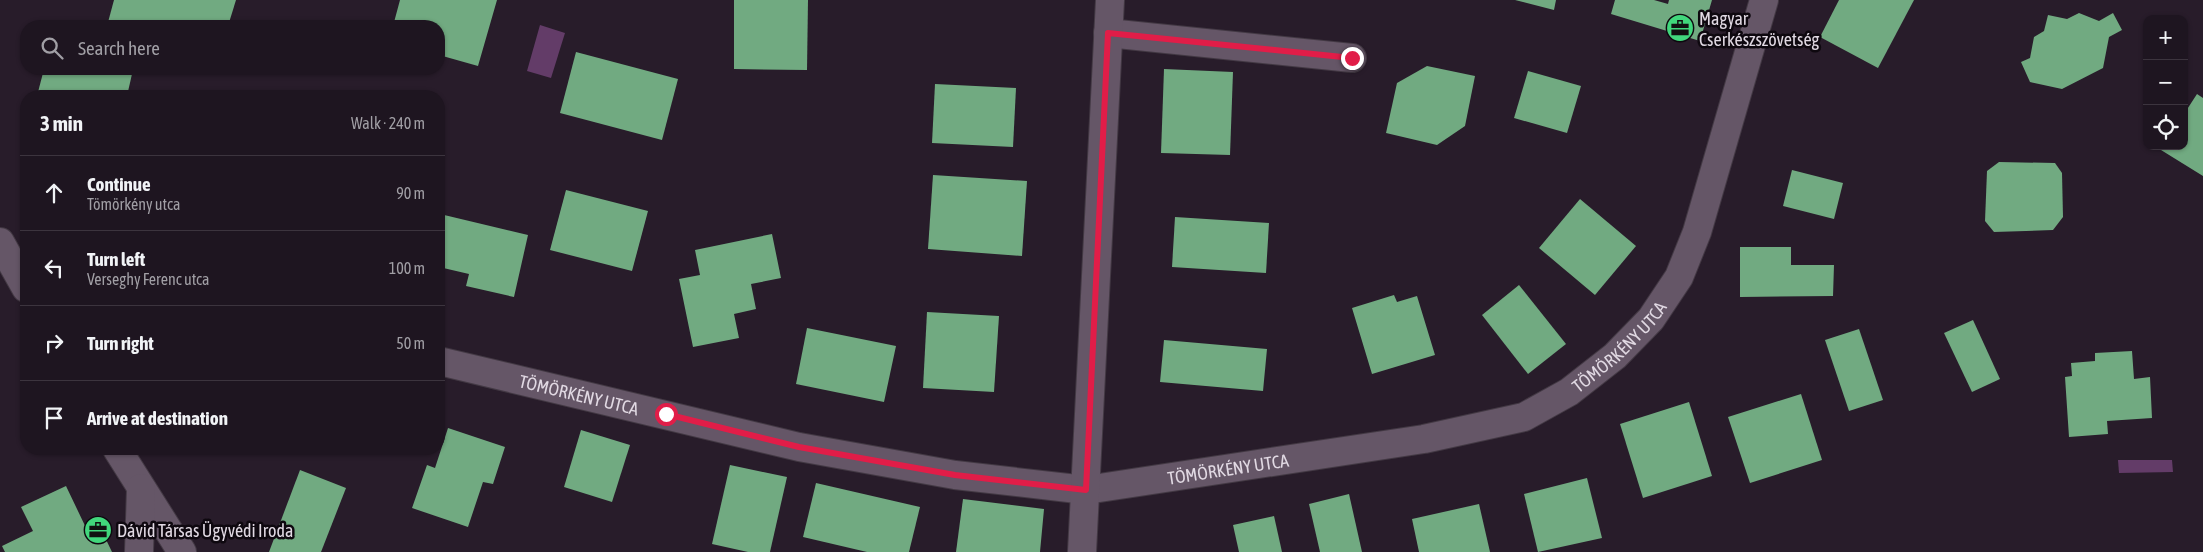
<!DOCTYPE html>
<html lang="en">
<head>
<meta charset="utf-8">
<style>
  :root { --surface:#1e1520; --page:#261e29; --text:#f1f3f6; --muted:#a19fa5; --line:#3c343e }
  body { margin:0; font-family:"Asap Condensed",sans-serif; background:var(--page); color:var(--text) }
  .controls { position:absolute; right:15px; top:15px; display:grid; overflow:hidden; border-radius:10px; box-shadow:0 1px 4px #0004 }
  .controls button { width:45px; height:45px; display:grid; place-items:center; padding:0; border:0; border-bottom:1px solid var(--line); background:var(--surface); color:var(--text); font:25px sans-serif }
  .stop { position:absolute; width:15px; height:15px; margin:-11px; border:4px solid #e11d48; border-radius:50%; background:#fff }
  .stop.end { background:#e11d48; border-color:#fff; box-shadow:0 1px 5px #0008 }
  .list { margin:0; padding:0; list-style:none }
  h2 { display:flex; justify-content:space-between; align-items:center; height:65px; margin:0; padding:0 20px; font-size:21px }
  h2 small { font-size:16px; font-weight:400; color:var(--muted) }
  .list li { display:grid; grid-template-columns:32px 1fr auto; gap:15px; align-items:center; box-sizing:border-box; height:75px; padding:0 20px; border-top:1px solid var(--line) }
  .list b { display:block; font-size:19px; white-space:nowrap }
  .list p { margin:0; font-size:16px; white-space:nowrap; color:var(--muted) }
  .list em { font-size:16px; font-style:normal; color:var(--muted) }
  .icon { flex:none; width:28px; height:28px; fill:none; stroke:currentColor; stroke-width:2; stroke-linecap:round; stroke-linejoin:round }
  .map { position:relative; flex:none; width:2203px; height:552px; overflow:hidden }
  .search { position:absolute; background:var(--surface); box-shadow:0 1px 4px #0004; left:20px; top:20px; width:425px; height:55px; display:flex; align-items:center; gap:12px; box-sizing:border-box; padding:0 18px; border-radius:20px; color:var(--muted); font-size:19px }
  .panel { position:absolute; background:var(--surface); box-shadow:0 1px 4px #0004; left:20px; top:90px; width:425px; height:365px; border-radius:20px }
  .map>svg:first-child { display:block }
  .water { fill:#633c68 }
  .building { fill:#71aa81 }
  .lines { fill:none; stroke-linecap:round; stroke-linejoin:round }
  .minor-casing { stroke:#433944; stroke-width:30 }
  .minor { stroke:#655667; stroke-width:28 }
  .route { stroke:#e11d48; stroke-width:6 }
  .labels { text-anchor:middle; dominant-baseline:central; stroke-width:5; stroke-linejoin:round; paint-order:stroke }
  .poi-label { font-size:18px; fill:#e1d9e3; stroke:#0e080f; text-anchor:start }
  .street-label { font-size:18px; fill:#e1d9e3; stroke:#0e080f }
</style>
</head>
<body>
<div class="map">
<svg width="2203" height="552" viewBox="0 0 2203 552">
  <rect width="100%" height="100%" fill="#281c2a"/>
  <!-- water -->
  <g class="water">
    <path d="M 540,25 L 565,33 L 551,78 L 527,71 Z"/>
    <path d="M 2118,460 L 2172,460 L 2173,472 L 2119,473 Z"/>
  </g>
  <!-- building -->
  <g class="building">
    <path d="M 114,0 L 236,0 L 228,26 L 107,26 Z"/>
    <path d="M 400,0 L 497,0 L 478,66 L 439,55 L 439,26 L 393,26 Z"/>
    <path d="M 734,0 L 808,0 L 807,70 L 734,69 Z"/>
    <path d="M 1515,0 L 1556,0 L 1554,10 Z"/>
    <path d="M 1615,0 L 1654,0 L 1668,4 L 1669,0 L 1712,0 L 1700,41 L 1611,14 Z"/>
    <path d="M 1839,0 L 1914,0 L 1878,68 L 1820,37 Z"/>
    <path d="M 2079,13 L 2099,21 L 2113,13 L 2122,30 L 2109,37 L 2103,68 L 2062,89 L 2030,82 L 2021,62 L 2030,58 L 2034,37 L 2044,31 L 2048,15 L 2067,19 Z"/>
    <path d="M 576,52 L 678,79 L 662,140 L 560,113 Z"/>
    <path d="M 1427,66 L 1475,76 L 1465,126 L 1437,145 L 1386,133 L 1397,83 Z"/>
    <path d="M 44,69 L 109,69 L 132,74 L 127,96 L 37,96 Z"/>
    <path d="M 1164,69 L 1233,72 L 1230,155 L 1161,153 Z"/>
    <path d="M 1528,71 L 1581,86 L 1567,133 L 1514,118 Z"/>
    <path d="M 935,84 L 1016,88 L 1013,147 L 932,143 Z"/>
    <path d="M 2197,94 L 2203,98 L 2203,176 L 2161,150 L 2164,146 L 2184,146 L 2184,114 Z"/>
    <path d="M 1999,162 L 2055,163 L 2062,173 L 2063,217 L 2053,230 L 1994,232 L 1985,221 L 1987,171 Z"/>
    <path d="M 1792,170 L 1843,183 L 1834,219 L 1783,206 Z"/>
    <path d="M 933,175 L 1027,181 L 1022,256 L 928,249 Z"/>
    <path d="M 566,190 L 648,211 L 632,271 L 550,250 Z"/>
    <path d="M 1580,199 L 1636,246 L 1595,295 L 1539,248 Z"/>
    <path d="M 440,214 L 528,235 L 514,297 L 466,286 L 469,274 L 439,267 Z"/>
    <path d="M 1175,217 L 1269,223 L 1266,273 L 1172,267 Z"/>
    <path d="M 772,234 L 781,278 L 751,284 L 756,309 L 734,314 L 739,338 L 693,347 L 679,279 L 700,275 L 695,250 Z"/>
    <path d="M 1740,247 L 1791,247 L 1791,265 L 1834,265 L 1833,296 L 1740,297 Z"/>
    <path d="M 1519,285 L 1566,344 L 1528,374 L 1482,315 Z"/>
    <path d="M 1394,295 L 1397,302 L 1417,296 L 1435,355 L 1372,374 L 1352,308 Z"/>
    <path d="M 927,312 L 999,316 L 994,392 L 923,388 Z"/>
    <path d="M 1973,320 L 2000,379 L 1972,392 L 1944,333 Z"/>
    <path d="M 807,328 L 896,346 L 884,402 L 796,384 Z"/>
    <path d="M 1859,329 L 1883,400 L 1849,411 L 1825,340 Z"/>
    <path d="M 1164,340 L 1267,349 L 1263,391 L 1160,382 Z"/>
    <path d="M 2132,351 L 2134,379 L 2150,377 L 2152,418 L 2107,421 L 2108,434 L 2069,437 L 2065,377 L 2072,376 L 2071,363 L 2095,361 L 2095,353 Z"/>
    <path d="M 1801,394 L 1822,460 L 1750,483 L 1728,417 Z"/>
    <path d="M 1689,402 L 1712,476 L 1643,498 L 1620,424 Z"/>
    <path d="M 448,428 L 505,447 L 493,484 L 483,482 L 468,527 L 412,508 L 427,465 L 435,468 Z"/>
    <path d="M 581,430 L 630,445 L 612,502 L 564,487 Z"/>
    <path d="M 730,465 L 787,477 L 770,552 L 748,552 L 712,544 Z"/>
    <path d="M 300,470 L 346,488 L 321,552 L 269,552 Z"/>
    <path d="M 1587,478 L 1602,538 L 1538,552 L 1524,494 Z"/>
    <path d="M 816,483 L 920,507 L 909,552 L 867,552 L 803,537 Z"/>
    <path d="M 66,486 L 88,532 L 100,527 L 112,552 L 5,552 L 2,546 L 33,531 L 21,507 Z"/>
    <path d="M 1349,494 L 1362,552 L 1320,552 L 1309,504 Z"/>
    <path d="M 963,499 L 1044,509 L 1040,552 L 956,552 Z"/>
    <path d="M 1479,504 L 1490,552 L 1419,552 L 1412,519 Z"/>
    <path d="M 1274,516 L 1282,552 L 1239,552 L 1233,525 Z"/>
  </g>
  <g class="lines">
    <!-- minor casing -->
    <g class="minor-casing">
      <g id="minor">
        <path d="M 1108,33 L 1352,58"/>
        <path d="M 0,242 L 26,288"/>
        <path id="s1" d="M 439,361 L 799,447 L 955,475 L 1086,490 L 1424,439 L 1524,417 L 1569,392 L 1615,356 L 1651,319 L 1679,277 L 1697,232 L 1764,0"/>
        <path d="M 117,449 L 182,552"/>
        <path d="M 139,552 L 141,488"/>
        <path d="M 1082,552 L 1110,0"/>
      </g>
    </g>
    <!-- minor -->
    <use href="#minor" class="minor"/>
  </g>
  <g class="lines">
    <!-- route -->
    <path class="route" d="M 666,414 L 799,447 L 955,475 L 1086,490 L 1108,33 L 1352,58"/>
  </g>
  <!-- icons -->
  <defs>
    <g id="office-disc" transform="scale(1.4375)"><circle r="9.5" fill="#41d77c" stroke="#0e080f"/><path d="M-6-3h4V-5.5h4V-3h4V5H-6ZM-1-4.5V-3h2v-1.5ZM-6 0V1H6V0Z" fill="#111"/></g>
  </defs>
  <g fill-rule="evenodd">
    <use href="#office-disc" x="1680" y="28"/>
    <use href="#office-disc" x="98" y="530"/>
  </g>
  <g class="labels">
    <!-- poi labels -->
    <g class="poi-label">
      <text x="1699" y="18">Magyar<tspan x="1699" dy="21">Cserkészszövetség</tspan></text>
      <text x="117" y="530">Dávid Társas Ügyvédi Iroda</text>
    </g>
    <!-- street labels -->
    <g class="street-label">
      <text stroke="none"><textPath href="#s1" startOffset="1224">TÖMÖRKÉNY UTCA</textPath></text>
      <text stroke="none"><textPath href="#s1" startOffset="144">TÖMÖRKÉNY UTCA</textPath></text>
      <text stroke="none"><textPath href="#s1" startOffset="804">TÖMÖRKÉNY UTCA</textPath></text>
    </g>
  </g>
</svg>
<div class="controls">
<button>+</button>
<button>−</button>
<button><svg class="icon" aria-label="locate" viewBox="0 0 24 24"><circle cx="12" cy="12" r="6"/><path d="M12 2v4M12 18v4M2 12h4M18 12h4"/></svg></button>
</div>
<div class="stop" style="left:666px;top:414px"></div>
<div class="stop end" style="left:1352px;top:58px"></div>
<div class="search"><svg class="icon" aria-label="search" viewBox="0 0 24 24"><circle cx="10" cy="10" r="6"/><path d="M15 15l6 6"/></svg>Search here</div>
<section class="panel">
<h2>3 min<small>Walk · 240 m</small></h2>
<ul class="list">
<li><svg class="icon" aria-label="ahead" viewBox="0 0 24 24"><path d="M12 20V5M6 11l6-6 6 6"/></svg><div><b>Continue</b><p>Tömörkény utca</p></div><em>90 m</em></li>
<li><svg class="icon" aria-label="left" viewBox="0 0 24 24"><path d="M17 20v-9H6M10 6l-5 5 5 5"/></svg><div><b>Turn left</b><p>Verseghy Ferenc utca</p></div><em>100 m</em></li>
<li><svg class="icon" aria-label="right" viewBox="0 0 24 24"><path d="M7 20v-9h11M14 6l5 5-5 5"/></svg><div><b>Turn right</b></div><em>50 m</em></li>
<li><svg class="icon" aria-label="arrive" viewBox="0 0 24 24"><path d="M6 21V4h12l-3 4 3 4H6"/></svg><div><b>Arrive at destination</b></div></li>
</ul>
</section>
</div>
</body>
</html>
